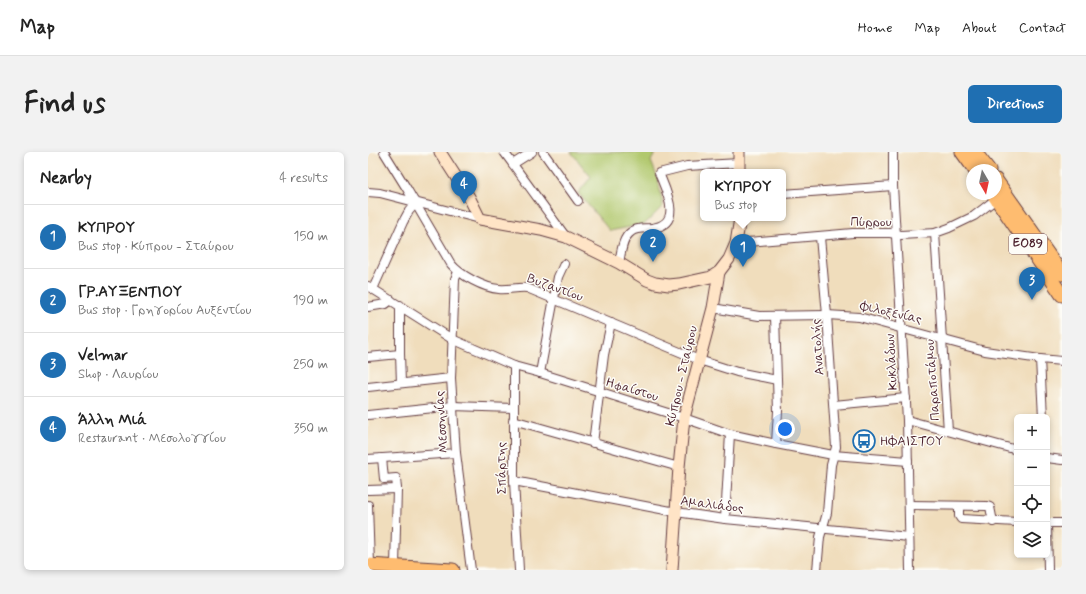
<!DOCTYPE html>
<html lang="en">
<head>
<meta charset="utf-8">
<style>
  :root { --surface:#fff; --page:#f2f2f2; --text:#222; --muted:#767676; --line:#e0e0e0; --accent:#1f6fb2 }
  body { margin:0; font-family:Mynerve,sans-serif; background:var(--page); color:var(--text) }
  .controls { position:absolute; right:12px; bottom:12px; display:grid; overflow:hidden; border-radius:6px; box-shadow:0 2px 6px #0003 }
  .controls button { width:36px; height:36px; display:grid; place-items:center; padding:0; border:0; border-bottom:1px solid var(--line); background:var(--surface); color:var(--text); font:20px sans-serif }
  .compass { position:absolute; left:598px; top:12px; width:36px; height:36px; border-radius:50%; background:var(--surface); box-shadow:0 2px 6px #0003; rotate:171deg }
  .you { position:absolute; left:417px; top:277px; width:14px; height:14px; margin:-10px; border:3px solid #fff; border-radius:50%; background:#1a73e8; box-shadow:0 0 0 6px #1a73e833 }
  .badge { display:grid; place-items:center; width:26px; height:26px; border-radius:50%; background:var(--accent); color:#fff; font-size:13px; font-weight:700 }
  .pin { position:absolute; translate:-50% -33px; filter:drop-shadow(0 1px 2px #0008) }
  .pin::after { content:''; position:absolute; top:21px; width:14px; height:12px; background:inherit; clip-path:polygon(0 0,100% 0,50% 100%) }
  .popup { position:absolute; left:332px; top:17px; width:86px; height:52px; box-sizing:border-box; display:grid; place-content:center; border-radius:6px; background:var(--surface); filter:drop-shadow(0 1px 3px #0005); font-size:13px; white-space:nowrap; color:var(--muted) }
  .popup b { font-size:15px; color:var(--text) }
  .popup::after { content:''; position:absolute; left:50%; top:100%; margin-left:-8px; border:8px solid transparent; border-top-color:var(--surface) }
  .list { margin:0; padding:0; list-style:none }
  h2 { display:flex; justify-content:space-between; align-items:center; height:52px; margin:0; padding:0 16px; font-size:17px }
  h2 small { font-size:13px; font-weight:400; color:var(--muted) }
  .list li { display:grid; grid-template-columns:26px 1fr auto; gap:12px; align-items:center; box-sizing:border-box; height:64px; padding:0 16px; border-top:1px solid var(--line) }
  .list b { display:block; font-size:15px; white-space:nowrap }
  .list p { margin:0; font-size:13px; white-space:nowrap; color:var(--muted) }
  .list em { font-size:13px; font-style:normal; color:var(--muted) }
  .icon { flex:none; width:22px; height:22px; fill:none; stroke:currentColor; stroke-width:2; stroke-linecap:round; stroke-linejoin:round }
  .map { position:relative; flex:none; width:694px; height:418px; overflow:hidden; border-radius:6px }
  header { display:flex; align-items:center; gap:24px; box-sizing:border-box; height:56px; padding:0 20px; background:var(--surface); border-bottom:1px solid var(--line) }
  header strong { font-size:19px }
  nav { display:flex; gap:22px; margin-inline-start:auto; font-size:14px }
  .intro { display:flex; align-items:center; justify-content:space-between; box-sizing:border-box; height:96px; padding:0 24px }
  h1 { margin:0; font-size:28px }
  .button { padding:10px 18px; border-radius:6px; background:var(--accent); color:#fff; font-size:14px; font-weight:700 }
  main { display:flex; gap:24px; padding:0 24px }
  aside { flex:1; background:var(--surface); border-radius:6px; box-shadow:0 2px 6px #0003 }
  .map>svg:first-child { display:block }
  .green { fill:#b1c86d; stroke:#7e744c }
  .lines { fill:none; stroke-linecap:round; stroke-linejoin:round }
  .street-casing { stroke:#633c41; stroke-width:10 }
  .secondary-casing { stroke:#633c41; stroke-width:13 }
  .primary-casing { stroke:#633c41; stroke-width:15 }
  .street { stroke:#fff; stroke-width:8 }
  .secondary { stroke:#ffe4c6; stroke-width:11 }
  .primary { stroke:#febc70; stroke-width:13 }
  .labels { text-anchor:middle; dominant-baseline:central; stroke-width:3; stroke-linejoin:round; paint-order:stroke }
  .shield { fill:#fdfcf7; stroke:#806168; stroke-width:1 }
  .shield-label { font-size:12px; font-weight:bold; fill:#4a1f2b }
  .street-label { font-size:13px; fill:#4a1f2b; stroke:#fdfcf7 }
  .poi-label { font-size:13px; fill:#4a1f2b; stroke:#fdfcf7; text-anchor:start }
</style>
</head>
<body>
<header>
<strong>Map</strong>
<nav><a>Home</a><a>Map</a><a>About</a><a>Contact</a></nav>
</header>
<div class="intro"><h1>Find us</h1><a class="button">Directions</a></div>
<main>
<aside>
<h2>Nearby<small>4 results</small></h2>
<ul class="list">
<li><span class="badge">1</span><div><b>ΚΥΠΡΟΥ</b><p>Bus stop · Κύπρου - Σταύρου</p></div><em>150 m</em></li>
<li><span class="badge">2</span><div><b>ΓΡ.ΑΥΞΕΝΤΙΟΥ</b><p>Bus stop · Γρηγορίου Αυξεντίου</p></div><em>190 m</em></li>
<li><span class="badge">3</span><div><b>Velmar</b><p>Shop · Λαυρίου</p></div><em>250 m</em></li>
<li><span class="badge">4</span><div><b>Άλλη Μιά</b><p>Restaurant · Μεσολογγίου</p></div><em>350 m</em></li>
</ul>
</aside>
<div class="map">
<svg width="694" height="418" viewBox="0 0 694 418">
  <rect width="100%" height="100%" fill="#fdfcf7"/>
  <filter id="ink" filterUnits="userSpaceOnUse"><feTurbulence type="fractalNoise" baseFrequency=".025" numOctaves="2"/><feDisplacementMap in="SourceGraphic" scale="8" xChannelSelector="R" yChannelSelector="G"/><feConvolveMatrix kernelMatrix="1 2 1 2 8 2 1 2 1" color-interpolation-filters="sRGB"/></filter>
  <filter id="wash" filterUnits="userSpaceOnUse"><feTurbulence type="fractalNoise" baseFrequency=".012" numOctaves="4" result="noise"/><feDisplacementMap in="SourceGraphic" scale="16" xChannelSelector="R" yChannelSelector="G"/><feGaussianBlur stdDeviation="0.9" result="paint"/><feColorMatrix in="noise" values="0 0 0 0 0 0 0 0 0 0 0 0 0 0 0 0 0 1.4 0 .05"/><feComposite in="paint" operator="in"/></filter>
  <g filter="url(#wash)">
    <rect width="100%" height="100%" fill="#f0ddbc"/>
    <!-- green -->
    <path class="green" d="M 203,0 L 288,0 L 283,9 L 290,27 L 295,54 L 277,72 L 242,79 L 210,41 L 223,25 Z"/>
  </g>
  <g filter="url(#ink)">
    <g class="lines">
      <!-- street casing -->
      <g class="street-casing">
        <g id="street">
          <path d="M 16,0 L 39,37 L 83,112 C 92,123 116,136 131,137 C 140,138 150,135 159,136 L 331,208 L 369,220 L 409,228"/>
          <path d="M 136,0 L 198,85"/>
          <path d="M 175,0 L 210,49"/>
          <path d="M 525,0 L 525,34 L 539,268 L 542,418"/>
          <path d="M 145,12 L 164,0"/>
          <path d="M 0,40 L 12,41 L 112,67"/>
          <path d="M 415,42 L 525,34"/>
          <path d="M 567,81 L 580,279"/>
          <path d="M 368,91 L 485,81 L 522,81 L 533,83 L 567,81 L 581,76 L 606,64 L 628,47"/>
          <path d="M 251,111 C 253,102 254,86 263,80 C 269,75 277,77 284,76 C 316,72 298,39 291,21 L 319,14 L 371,11"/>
          <path d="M 90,120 L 87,127 L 83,226 L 88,301 L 103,418"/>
          <path d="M 0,134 L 84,187 L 146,214 L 172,221 L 316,266 L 362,282 L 408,292 L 465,303 L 540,309"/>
          <path d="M 5,137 L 35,70 L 41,59 L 48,51"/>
          <path d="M 32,153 L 32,202 L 33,231"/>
          <path d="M 0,155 L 18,152 L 23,148"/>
          <path d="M 345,156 L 391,164 L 459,163 L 491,165 L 617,199 L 672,207 L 694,209"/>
          <path d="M 407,164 L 410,259 L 408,292"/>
          <path d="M 0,205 L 32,202"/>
          <path d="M 672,207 L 675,265"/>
          <path d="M 146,214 L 146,329 L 151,418"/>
          <path d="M 172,221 L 190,125 L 196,112"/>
          <path d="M 0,235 L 83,226"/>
          <path d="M 466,253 L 538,246"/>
          <path d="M 0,263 L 85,254 L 145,256"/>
          <path d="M 145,268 L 311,315"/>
          <path d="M 539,268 L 649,298"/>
          <path d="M 225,291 L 236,203 L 243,171"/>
          <path d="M 14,306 L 16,327 L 28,326 L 29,337 L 27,414"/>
          <path d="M 679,306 L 694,308"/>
          <path d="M 0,307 L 88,301"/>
          <path d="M 146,329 L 308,360 L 357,367 L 541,385"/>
          <path d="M 0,338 L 29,337"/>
          <path d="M 0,353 L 2,413"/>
          <path d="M 541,353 L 619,354 L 622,355 L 625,370"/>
          <path d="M 591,354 L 591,364 L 593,367 L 649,370"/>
          <path d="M 357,367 L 362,282"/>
          <path d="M 679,370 L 680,418"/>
          <path d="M 679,371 L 694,371"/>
          <path d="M 449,418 L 452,385 L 459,361 L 463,313 L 468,295 L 459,163 L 452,85"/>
        </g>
      </g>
      <!-- secondary casing -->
      <g class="secondary-casing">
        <g id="secondary">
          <path d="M 72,0 L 101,45 L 112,67 L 173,78 L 198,85 L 251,111 L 279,128 L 287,131 L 301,133 L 311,132 L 343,125 L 351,120 L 361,107 L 368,91 L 372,66"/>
          <path d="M 371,0 L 371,20"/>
          <path d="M 304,418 L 311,315 L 316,266 L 345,156 L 351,120"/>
        </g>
      </g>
      <!-- primary casing -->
      <g class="primary-casing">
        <g id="primary">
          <path d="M 594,0 L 607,18"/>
          <path d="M 607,0 L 621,18"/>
          <path d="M 628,28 L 694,122"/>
          <path d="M 625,42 L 694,143"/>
          <path d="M 0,413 L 85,418"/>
        </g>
      </g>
      <!-- street -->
      <use href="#street" class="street"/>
      <!-- secondary -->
      <use href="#secondary" class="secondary"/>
      <!-- primary -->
      <use href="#primary" class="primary"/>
    </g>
  </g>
  <!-- icons -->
  <defs>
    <g id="bus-ring" transform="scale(1.15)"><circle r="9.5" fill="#fdfcf7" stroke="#1f6fb2" stroke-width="1.5"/><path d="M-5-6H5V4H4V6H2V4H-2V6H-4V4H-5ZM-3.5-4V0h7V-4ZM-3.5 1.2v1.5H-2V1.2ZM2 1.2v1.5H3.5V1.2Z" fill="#1f6fb2"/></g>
  </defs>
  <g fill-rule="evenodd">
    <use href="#bus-ring" x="496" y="289"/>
  </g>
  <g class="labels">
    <!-- shield labels -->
    <rect class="shield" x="641" y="82" width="38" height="20" rx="3"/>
    <g class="shield-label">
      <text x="660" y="92">ΕΟ89</text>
    </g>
    <!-- street labels -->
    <g class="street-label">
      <text x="503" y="70">Πύρρου</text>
      <text transform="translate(187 136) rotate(20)">Βυζαντίου</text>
      <text transform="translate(523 161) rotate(13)">Φιλοξενίας</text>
      <text transform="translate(450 195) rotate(-94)">Ανατολής</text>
      <text transform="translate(524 210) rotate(-93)">Κυκλάδων</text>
      <text transform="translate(314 224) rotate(-77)">Κύπρου - Σταύρου</text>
      <text transform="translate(565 228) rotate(-94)">Παραποτάμου</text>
      <text transform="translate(264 238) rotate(17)">Ηφαίστου</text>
      <text transform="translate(74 270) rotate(-94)">Μεσσηνίας</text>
      <text transform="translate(134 316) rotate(-91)">Σπάρτης</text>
      <text transform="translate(344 353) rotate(7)">Αμαλιάδος</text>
    </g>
    <!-- poi labels -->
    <g class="poi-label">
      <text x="512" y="289">ΗΦΑΙΣΤΟΥ</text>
    </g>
  </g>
</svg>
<div class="controls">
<button>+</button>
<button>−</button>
<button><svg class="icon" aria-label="locate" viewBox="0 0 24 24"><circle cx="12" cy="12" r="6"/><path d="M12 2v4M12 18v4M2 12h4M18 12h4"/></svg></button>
<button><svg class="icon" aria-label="layers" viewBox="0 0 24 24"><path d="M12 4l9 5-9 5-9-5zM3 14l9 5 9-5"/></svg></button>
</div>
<svg class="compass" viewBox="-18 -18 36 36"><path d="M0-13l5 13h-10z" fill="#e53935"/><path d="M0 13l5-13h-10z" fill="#767676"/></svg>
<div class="you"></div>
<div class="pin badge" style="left:375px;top:115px">1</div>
<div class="popup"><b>ΚΥΠΡΟΥ</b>Bus stop</div>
<div class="pin badge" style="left:285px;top:110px">2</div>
<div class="pin badge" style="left:664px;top:148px">3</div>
<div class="pin badge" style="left:96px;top:52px">4</div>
</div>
</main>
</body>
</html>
